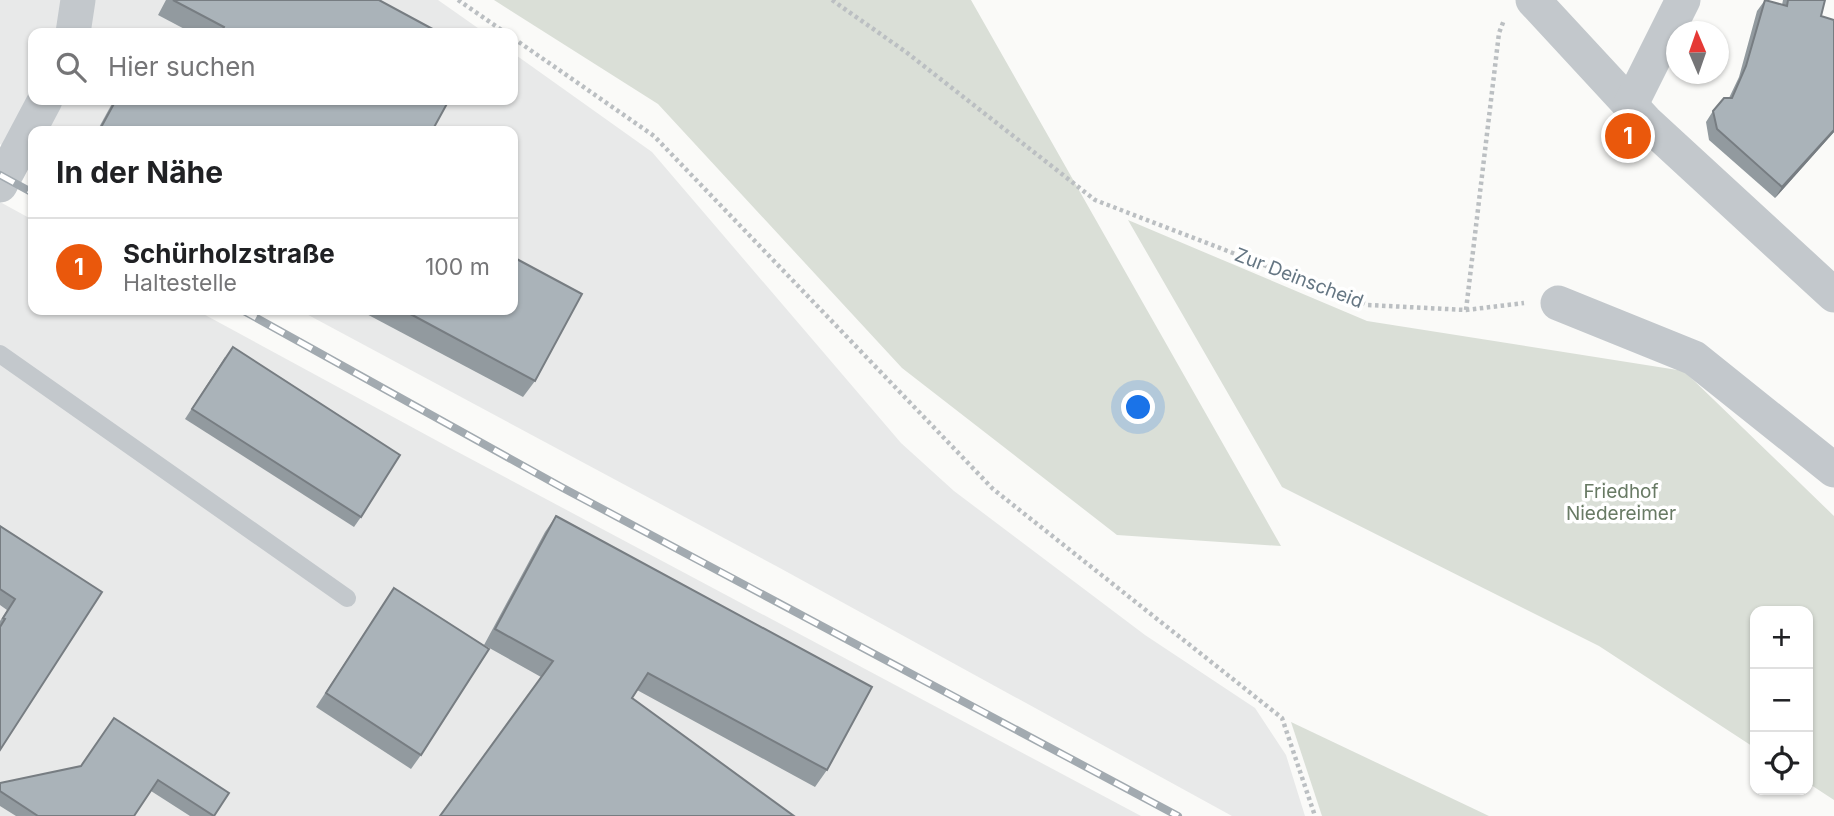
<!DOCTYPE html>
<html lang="de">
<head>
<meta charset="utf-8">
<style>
  :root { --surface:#fff; --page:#f6f6f6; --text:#202124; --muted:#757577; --line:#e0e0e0; --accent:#ea580c }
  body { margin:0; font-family:Inter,sans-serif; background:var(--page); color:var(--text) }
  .controls { position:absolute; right:21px; bottom:21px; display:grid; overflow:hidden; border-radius:14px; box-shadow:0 2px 5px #0004 }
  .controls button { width:63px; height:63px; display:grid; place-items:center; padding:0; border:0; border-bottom:2px solid var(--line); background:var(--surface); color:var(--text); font:35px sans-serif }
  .compass { position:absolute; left:1666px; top:21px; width:63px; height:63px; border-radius:50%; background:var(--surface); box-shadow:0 2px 5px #0004; rotate:358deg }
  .you { position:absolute; left:1139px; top:408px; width:24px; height:24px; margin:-18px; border:5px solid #fff; border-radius:50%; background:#1a73e8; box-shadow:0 0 0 10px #1a73e833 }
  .badge { display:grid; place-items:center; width:46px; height:46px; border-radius:50%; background:var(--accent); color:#fff; font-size:23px; font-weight:700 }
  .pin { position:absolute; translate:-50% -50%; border:4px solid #fff; box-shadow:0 2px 7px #0006 }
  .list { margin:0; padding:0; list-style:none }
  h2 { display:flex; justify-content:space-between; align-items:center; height:91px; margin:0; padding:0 28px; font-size:30px }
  h2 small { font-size:23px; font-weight:400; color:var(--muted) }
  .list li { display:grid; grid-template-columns:46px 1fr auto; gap:21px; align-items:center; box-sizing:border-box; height:98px; padding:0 28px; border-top:2px solid var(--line) }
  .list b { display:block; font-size:26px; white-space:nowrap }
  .list p { margin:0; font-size:23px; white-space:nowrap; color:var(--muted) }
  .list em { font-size:23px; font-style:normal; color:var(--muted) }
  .icon { flex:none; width:38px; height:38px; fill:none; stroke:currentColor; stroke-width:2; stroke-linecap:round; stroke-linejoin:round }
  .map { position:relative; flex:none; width:1834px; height:816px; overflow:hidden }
  .search { position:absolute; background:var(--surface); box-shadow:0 2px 5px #0004; left:28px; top:28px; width:490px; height:77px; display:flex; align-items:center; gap:18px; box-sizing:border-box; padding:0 24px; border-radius:14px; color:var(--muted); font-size:26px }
  .panel { position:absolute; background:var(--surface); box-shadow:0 2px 5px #0004; left:28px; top:126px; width:490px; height:189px; border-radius:14px }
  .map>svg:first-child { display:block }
  .built { fill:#e8e9e9 }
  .green { fill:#dadfd7 }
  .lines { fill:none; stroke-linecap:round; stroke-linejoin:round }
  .path { stroke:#bbbfc2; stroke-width:4.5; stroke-dasharray:3.5 3.5; stroke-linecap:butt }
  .service { stroke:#c3c8cc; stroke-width:18 }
  .minor { stroke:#c3c8cc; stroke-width:35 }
  .rail-casing { stroke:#a2aab0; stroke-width:8 }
  .rail { stroke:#fff; stroke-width:5; stroke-dasharray:16; stroke-linecap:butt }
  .wall { fill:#929a9f }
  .shaded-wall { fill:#777d82 }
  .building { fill:#aab3b9; stroke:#777d82; stroke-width:2 }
  .labels { text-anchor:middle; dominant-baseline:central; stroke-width:7; stroke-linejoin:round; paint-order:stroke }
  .street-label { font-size:19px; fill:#657683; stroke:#fff }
  .park-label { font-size:19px; fill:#687a64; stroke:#fff }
</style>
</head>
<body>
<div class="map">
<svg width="1834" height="816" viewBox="0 0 1834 816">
  <rect width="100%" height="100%" fill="#fafaf8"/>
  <!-- built -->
  <g class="built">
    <path d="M 0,0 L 438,0 L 485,33 L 33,33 L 33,100 L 513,100 L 513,53 L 652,152 L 901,443 L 954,491 L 1145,635 L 1255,708 L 1286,755 L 1305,816 L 1232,816 L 778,567 L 299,310 L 513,310 L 513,131 L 33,131 L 33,162 L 0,144 Z"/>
    <path d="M 0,202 L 33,220 L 33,310 L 196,310 L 454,450 L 1141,816 L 0,816 Z"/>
  </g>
  <!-- green -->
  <g class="green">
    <path d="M 494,0 L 971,0 L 1281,546 L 1117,535 L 902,368 L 658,104 Z"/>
    <path d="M 1128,220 L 1367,321 L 1684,371 L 1834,516 L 1834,800 L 1808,783 L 1808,611 L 1755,611 L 1755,748 L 1599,646 L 1282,487 Z"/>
    <path d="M 1291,722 L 1489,816 L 1322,816 Z"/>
  </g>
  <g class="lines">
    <!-- path -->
    <g class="path">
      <path d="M 458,0 L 506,33"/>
      <path d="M 832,0 L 906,52 L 1095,200 L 1368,305 L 1466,310 L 1524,303"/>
      <path d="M 513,38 L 654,136 L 993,489 L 1282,718 L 1315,816"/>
      <path d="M 1466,310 L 1499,33 L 1504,20"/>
    </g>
    <!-- service -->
    <path class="service" d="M 0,354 L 347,598"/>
    <!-- minor -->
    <g class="minor">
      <path d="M 1533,0 L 1645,121 L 1834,295"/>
      <path d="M 73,33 L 78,0"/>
      <path d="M 1630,106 L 1683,0"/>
      <path d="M 0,185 L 45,100"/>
      <path d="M 1558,303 L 1694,358 L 1834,470"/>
    </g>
    <!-- rail casing -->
    <g class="rail-casing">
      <g id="rail">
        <path d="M 0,175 L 33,193"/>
        <path d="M 242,310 L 563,488 L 1178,816"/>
      </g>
    </g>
    <!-- rail -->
    <use href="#rail" class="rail"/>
  </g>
  <!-- wall -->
  <g class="wall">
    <path d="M 166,0 L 379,0 L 440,33 L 192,33 L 158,15 Z"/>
    <path d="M 1765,0 L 1782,5 L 1783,0 L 1825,0 L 1821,16 L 1834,132 L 1775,198 L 1709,140 L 1706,122 L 1713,111 L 1729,98 L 1739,77 L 1757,11 Z"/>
    <path d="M 114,100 L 449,100 L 432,131 L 97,131 Z"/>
    <path d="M 359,310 L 513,310 L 535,381 L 523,397 Z"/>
    <path d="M 225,357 L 361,517 L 354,527 L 185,419 Z"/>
    <path d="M 556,516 L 827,770 L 815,787 L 637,690 L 541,677 L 484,645 L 545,532 Z"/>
    <path d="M 0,526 L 102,592 L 0,750 L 0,621 L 7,610 L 0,605 Z"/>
    <path d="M 394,588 L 421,755 L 411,769 L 316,707 Z"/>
    <path d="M 114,718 L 214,816 L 190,816 L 151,791 L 134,816 L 16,816 L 0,806 L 0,783 L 81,766 Z"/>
  </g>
  <!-- shaded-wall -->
  <path class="shaded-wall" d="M 1834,130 L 1834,132 L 1775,198 L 1782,187 Z"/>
  <!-- building -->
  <g class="building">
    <path d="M 173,0 L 379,0 L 440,33 L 221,33 L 224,27 Z"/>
    <path d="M 1765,0 L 1787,6 L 1788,0 L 1825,0 L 1821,16 L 1834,20 L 1834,130 L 1782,187 L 1717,129 L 1713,111 L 1724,98 L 1732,98 L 1746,66 Z"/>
    <path d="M 116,100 L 449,100 L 432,131 L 99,131 Z"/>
    <path d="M 513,257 L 582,294 L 535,381 L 403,310 L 513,310 Z"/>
    <path d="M 233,347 L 400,455 L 361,517 L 192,409 Z"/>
    <path d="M 556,516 L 872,687 L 827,770 L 648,673 L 632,698 L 794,816 L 440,816 L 553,661 L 495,629 Z"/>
    <path d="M 0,526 L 102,592 L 0,750 L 0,627 L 5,619 L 3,618 L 15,599 L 0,589 Z"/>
    <path d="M 394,588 L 489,649 L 421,755 L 326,693 Z"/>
    <path d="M 114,718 L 229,793 L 214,816 L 158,780 L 134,816 L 38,816 L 0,791 L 0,783 L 81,766 Z"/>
  </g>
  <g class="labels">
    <!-- street labels -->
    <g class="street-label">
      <text transform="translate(1299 278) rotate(21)">Zur Deinscheid</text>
    </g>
    <!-- park labels -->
    <g class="park-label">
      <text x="1621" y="491">Friedhof<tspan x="1621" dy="22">Niedereimer</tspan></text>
    </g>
  </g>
</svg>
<div class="controls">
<button>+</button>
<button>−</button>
<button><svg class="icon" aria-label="locate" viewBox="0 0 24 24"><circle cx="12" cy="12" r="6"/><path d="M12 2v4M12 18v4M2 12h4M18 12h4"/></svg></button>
</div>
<svg class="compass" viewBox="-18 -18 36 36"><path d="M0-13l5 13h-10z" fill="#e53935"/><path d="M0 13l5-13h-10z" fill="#757577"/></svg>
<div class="you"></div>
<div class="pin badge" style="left:1628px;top:136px">1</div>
<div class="search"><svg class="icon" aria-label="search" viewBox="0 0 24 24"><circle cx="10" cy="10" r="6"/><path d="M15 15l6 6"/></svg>Hier suchen</div>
<section class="panel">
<h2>In der Nähe<small></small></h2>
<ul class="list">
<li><span class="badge">1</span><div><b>Schürholzstraße</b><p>Haltestelle</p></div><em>100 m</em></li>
</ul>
</section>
</div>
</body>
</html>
